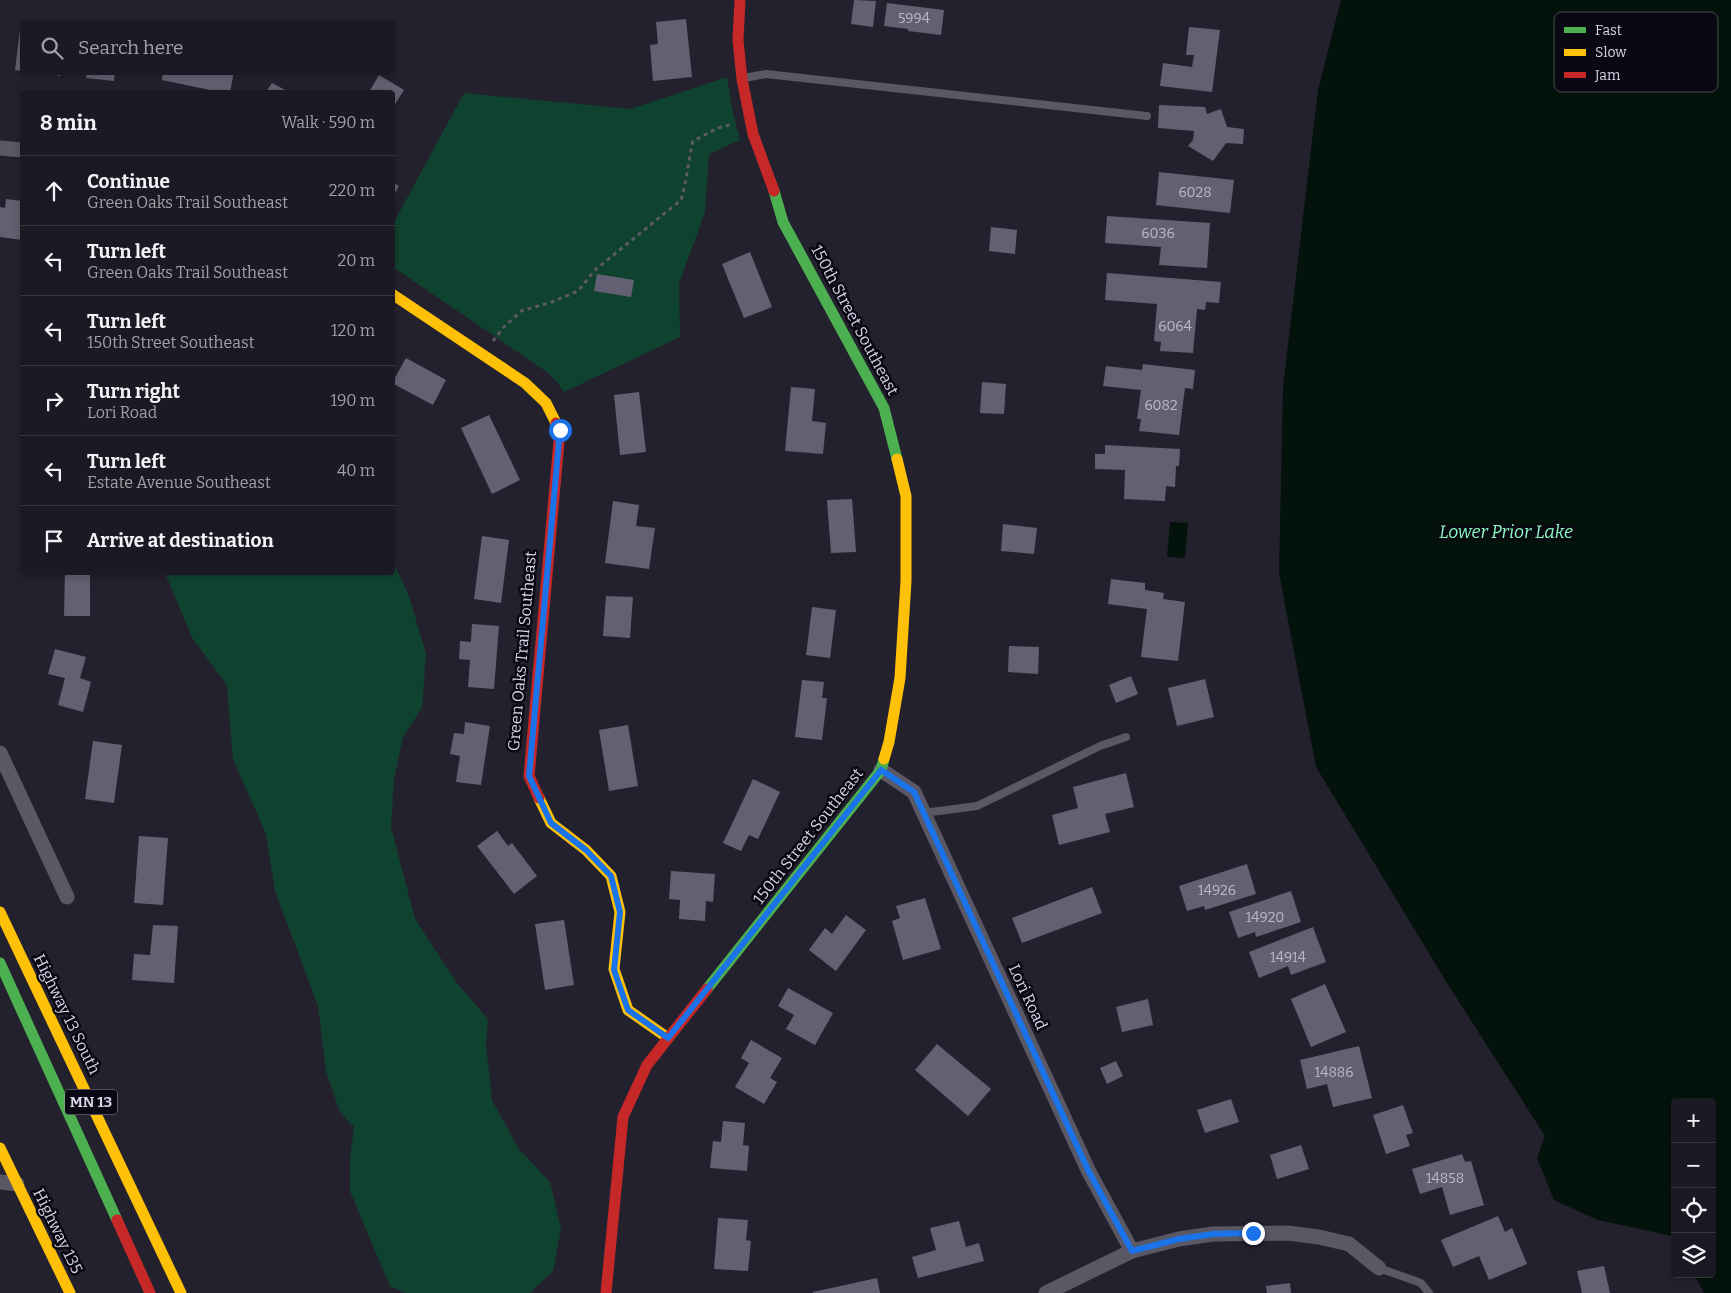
<!DOCTYPE html>
<html lang="en">
<head>
<meta charset="utf-8">
<style>
  :root { --surface:#1b1923; --page:#24222b; --text:#f1f3f6; --muted:#a0a0a6; --line:#393841 }
  body { margin:0; font-family:Bitter,serif; background:var(--page); color:var(--text) }
  .controls { position:absolute; right:15px; bottom:15px; display:grid; overflow:hidden; border-radius:5px; box-shadow:0 2px 8px #0003 }
  .controls button { width:45px; height:45px; display:grid; place-items:center; padding:0; border:0; border-bottom:1px solid var(--line); background:var(--surface); color:var(--text); font:25px sans-serif }
  .stop { position:absolute; width:15px; height:15px; margin:-11px; border:4px solid #1a73e8; border-radius:50%; background:#fff }
  .stop.end { background:#1a73e8; border-color:#fff; box-shadow:0 1px 5px #0008 }
  .list { margin:0; padding:0; list-style:none }
  h2 { display:flex; justify-content:space-between; align-items:center; height:65px; margin:0; padding:0 20px; font-size:21px }
  h2 small { font-size:16px; font-weight:400; color:var(--muted) }
  .list li { display:grid; grid-template-columns:32px 1fr auto; gap:15px; align-items:center; box-sizing:border-box; height:70px; padding:0 20px; border-top:1px solid var(--line) }
  .list b { display:block; font-size:19px; white-space:nowrap }
  .list p { margin:0; font-size:16px; white-space:nowrap; color:var(--muted) }
  .list em { font-size:16px; font-style:normal; color:var(--muted) }
  .icon { flex:none; width:28px; height:28px; fill:none; stroke:currentColor; stroke-width:2; stroke-linecap:round; stroke-linejoin:round }
  .map { position:relative; flex:none; width:1731px; height:1293px; overflow:hidden }
  .search { position:absolute; background:var(--surface); box-shadow:0 2px 8px #0003; left:20px; top:20px; width:375px; height:55px; display:flex; align-items:center; gap:12px; box-sizing:border-box; padding:0 18px; border-radius:5px; color:var(--muted); font-size:19px }
  .panel { position:absolute; background:var(--surface); box-shadow:0 2px 8px #0003; left:20px; top:90px; width:375px; height:485px; border-radius:5px }
  .map>svg:first-child { display:block }
  .green { fill:#10432f }
  .water { fill:#03120a }
  .building { fill:#646073 }
  .lines { fill:none; stroke-linecap:round; stroke-linejoin:round }
  .path { stroke:#5c5a65; stroke-width:3; stroke-dasharray:4 4; stroke-linecap:butt }
  .lane { stroke:#5a5864; stroke-width:8 }
  .street { stroke:#5a5864; stroke-width:15 }
  .fast { stroke:#4caf50; stroke-width:11 }
  .slow { stroke:#ffc107; stroke-width:11 }
  .jam { stroke:#c62828; stroke-width:11 }
  .route { stroke:#1a73e8; stroke-width:6 }
  .labels { text-anchor:middle; dominant-baseline:central; stroke-width:5; stroke-linejoin:round; paint-order:stroke }
  .number-label { font-size:14px; fill:#bbb8cb }
  .shield { fill:#0a0813; stroke:#9a98a8; stroke-width:1 }
  .shield-label { font-size:15px; font-weight:bold; fill:#d8d5e8 }
  .street-label { font-size:16px; fill:#d8d5e8; stroke:#0a0813 }
  .water-label { font-size:18px; font-style:italic; fill:#89fac1; stroke:#0a0813 }
  .key { fill:#0a0813; stroke:#484653; stroke-width:1 }
  .key-label { font-size:14px; fill:#d8d5e8 }
</style>
</head>
<body>
<div class="map">
<svg width="1731" height="1293" viewBox="0 0 1731 1293">
  <rect width="100%" height="100%" fill="#24212f"/>
  <!-- green -->
  <g class="green">
    <path d="M 727,77 L 732,108 L 740,140 L 709,154 L 705,212 L 679,284 L 680,337 L 564,392 L 558,383 L 547,372 L 393,267 L 393,224 L 464,93 L 630,109 Z"/>
    <path d="M 393,561 L 409,596 L 426,654 L 422,708 L 403,737 L 394,779 L 391,827 L 415,919 L 457,983 L 488,1019 L 486,1045 L 492,1100 L 519,1149 L 550,1182 L 561,1229 L 553,1271 L 530,1293 L 406,1293 L 390,1286 L 350,1191 L 350,1158 L 354,1127 L 340,1112 L 326,1071 L 318,1006 L 275,891 L 266,834 L 233,759 L 227,685 L 193,639 L 165,573 L 392,572 Z"/>
  </g>
  <!-- water -->
  <g class="water">
    <path d="M 1341,0 L 1731,0 L 1731,1293 L 1704,1293 L 1694,1274 L 1712,1274 L 1712,1102 L 1675,1102 L 1675,1240 L 1672,1236 L 1598,1220 L 1554,1200 L 1537,1158 L 1545,1136 L 1447,983 L 1316,767 L 1279,573 L 1283,387 L 1318,90 Z"/>
    <path d="M 1170,522 L 1188,523 L 1185,558 L 1167,557 Z"/>
  </g>
  <!-- building -->
  <g class="building">
    <path d="M 854,0 L 876,1 L 873,27 L 851,24 Z"/>
    <path d="M 887,3 L 944,10 L 941,35 L 908,31 L 908,29 L 884,26 Z"/>
    <path d="M 686,19 L 692,77 L 653,81 L 650,45 L 658,44 L 656,22 Z"/>
    <path d="M 1189,27 L 1220,30 L 1212,92 L 1160,86 L 1163,63 L 1192,67 L 1194,55 L 1186,55 Z"/>
    <path d="M 20,29 L 22,30 L 22,71 L 15,70 Z"/>
    <path d="M 45,72 L 61,72 L 60,76 Z"/>
    <path d="M 87,72 L 115,72 L 114,81 L 86,78 Z"/>
    <path d="M 163,72 L 234,72 L 230,92 L 220,92 L 162,80 Z"/>
    <path d="M 379,75 L 404,90 L 392,109 L 392,92 L 369,92 Z"/>
    <path d="M 272,83 L 289,92 L 266,92 Z"/>
    <path d="M 1159,105 L 1205,107 L 1207,114 L 1221,109 L 1227,127 L 1244,129 L 1243,144 L 1226,143 L 1213,161 L 1188,146 L 1193,140 L 1194,131 L 1158,128 Z"/>
    <path d="M 1159,172 L 1234,180 L 1230,213 L 1156,205 Z"/>
    <path d="M 392,182 L 399,186 L 392,199 Z"/>
    <path d="M 6,199 L 22,201 L 22,240 L 0,237 L 0,207 L 5,208 Z"/>
    <path d="M 1107,216 L 1210,223 L 1207,268 L 1159,265 L 1161,247 L 1105,243 Z"/>
    <path d="M 991,227 L 1017,230 L 1015,254 L 989,251 Z"/>
    <path d="M 750,252 L 772,307 L 744,318 L 722,264 Z"/>
    <path d="M 1107,273 L 1221,282 L 1219,303 L 1206,302 L 1205,310 L 1197,309 L 1193,353 L 1160,351 L 1161,342 L 1154,341 L 1157,304 L 1105,300 Z"/>
    <path d="M 597,274 L 634,280 L 631,297 L 594,291 Z"/>
    <path d="M 406,358 L 446,380 L 433,405 L 392,383 Z"/>
    <path d="M 1143,364 L 1195,370 L 1193,389 L 1185,388 L 1179,435 L 1139,431 L 1141,419 L 1137,419 L 1141,390 L 1103,386 L 1106,366 L 1142,370 Z"/>
    <path d="M 982,382 L 1006,384 L 1004,414 L 980,413 Z"/>
    <path d="M 791,387 L 815,389 L 812,421 L 826,423 L 823,454 L 785,451 Z"/>
    <path d="M 639,392 L 646,452 L 620,455 L 614,395 Z"/>
    <path d="M 489,415 L 520,480 L 492,494 L 461,428 Z"/>
    <path d="M 1105,445 L 1180,449 L 1179,466 L 1176,466 L 1175,487 L 1166,486 L 1165,501 L 1124,499 L 1125,470 L 1095,469 L 1095,454 L 1105,454 Z"/>
    <path d="M 852,499 L 856,552 L 831,553 L 827,500 Z"/>
    <path d="M 613,501 L 639,505 L 636,526 L 655,528 L 649,569 L 605,563 Z"/>
    <path d="M 1003,524 L 1037,528 L 1034,554 L 1001,551 Z"/>
    <path d="M 482,536 L 509,540 L 501,603 L 474,599 Z"/>
    <path d="M 65,572 L 90,572 L 90,616 L 64,616 Z"/>
    <path d="M 1111,579 L 1145,583 L 1145,590 L 1164,593 L 1163,599 L 1185,602 L 1178,661 L 1141,657 L 1147,609 L 1108,604 Z"/>
    <path d="M 606,596 L 633,597 L 630,638 L 603,636 Z"/>
    <path d="M 812,607 L 836,610 L 830,658 L 806,655 Z"/>
    <path d="M 472,624 L 499,626 L 494,689 L 468,687 L 470,660 L 459,659 L 460,641 L 471,642 Z"/>
    <path d="M 1009,646 L 1039,647 L 1038,674 L 1008,672 Z"/>
    <path d="M 55,649 L 86,657 L 80,678 L 91,682 L 83,712 L 58,705 L 65,678 L 48,674 Z"/>
    <path d="M 1131,676 L 1138,694 L 1116,703 L 1109,685 Z"/>
    <path d="M 1205,679 L 1214,717 L 1177,726 L 1168,688 Z"/>
    <path d="M 802,680 L 824,682 L 822,698 L 827,698 L 822,740 L 795,737 Z"/>
    <path d="M 465,722 L 490,726 L 481,785 L 456,782 L 460,756 L 450,754 L 454,733 L 464,734 Z"/>
    <path d="M 628,725 L 638,786 L 609,791 L 599,730 Z"/>
    <path d="M 93,741 L 122,745 L 114,803 L 85,799 Z"/>
    <path d="M 1126,773 L 1134,807 L 1105,814 L 1110,832 L 1059,845 L 1052,815 L 1078,808 L 1073,787 Z"/>
    <path d="M 753,779 L 780,792 L 758,839 L 749,835 L 741,851 L 723,843 Z"/>
    <path d="M 497,831 L 508,846 L 512,843 L 537,876 L 514,894 L 477,846 Z"/>
    <path d="M 139,836 L 168,838 L 163,905 L 134,903 Z"/>
    <path d="M 1247,864 L 1256,894 L 1205,910 L 1204,906 L 1187,911 L 1179,886 Z"/>
    <path d="M 671,871 L 715,874 L 713,902 L 706,901 L 705,921 L 679,919 L 680,900 L 669,899 Z"/>
    <path d="M 1092,887 L 1102,913 L 1022,943 L 1012,918 Z"/>
    <path d="M 1291,891 L 1301,922 L 1256,937 L 1255,932 L 1238,938 L 1229,912 Z"/>
    <path d="M 925,898 L 941,949 L 903,960 L 892,921 L 900,918 L 896,906 Z"/>
    <path d="M 846,915 L 866,930 L 836,971 L 809,950 L 825,928 L 832,934 Z"/>
    <path d="M 564,920 L 574,985 L 545,990 L 535,924 Z"/>
    <path d="M 153,925 L 178,926 L 174,983 L 132,980 L 134,954 L 150,955 Z"/>
    <path d="M 1313,927 L 1326,962 L 1291,975 L 1288,966 L 1259,978 L 1249,952 Z"/>
    <path d="M 1325,984 L 1346,1032 L 1311,1047 L 1291,999 Z"/>
    <path d="M 788,988 L 833,1013 L 815,1045 L 786,1029 L 794,1015 L 778,1006 Z"/>
    <path d="M 1148,999 L 1153,1025 L 1122,1032 L 1116,1007 Z"/>
    <path d="M 751,1040 L 782,1058 L 770,1078 L 777,1082 L 764,1104 L 735,1087 L 749,1063 L 741,1058 Z"/>
    <path d="M 937,1044 L 991,1089 L 968,1116 L 915,1070 Z"/>
    <path d="M 1359,1046 L 1372,1098 L 1333,1107 L 1327,1084 L 1307,1089 L 1300,1060 Z"/>
    <path d="M 1116,1061 L 1123,1076 L 1107,1084 L 1100,1068 Z"/>
    <path d="M 1231,1099 L 1239,1122 L 1205,1133 L 1197,1110 Z"/>
    <path d="M 1403,1105 L 1413,1133 L 1406,1135 L 1410,1146 L 1386,1154 L 1373,1115 Z"/>
    <path d="M 723,1121 L 745,1123 L 743,1145 L 749,1146 L 747,1171 L 710,1168 L 713,1141 L 721,1142 Z"/>
    <path d="M 1301,1145 L 1309,1169 L 1277,1179 L 1270,1155 Z"/>
    <path d="M 1462,1154 L 1465,1162 L 1471,1161 L 1484,1205 L 1450,1215 L 1442,1187 L 1420,1194 L 1412,1169 Z"/>
    <path d="M 1498,1216 L 1505,1232 L 1512,1228 L 1527,1264 L 1489,1280 L 1479,1256 L 1453,1267 L 1441,1240 Z"/>
    <path d="M 718,1218 L 748,1220 L 746,1240 L 751,1241 L 748,1271 L 714,1269 Z"/>
    <path d="M 959,1221 L 966,1247 L 979,1243 L 984,1261 L 918,1278 L 912,1257 L 936,1250 L 930,1228 Z"/>
    <path d="M 1604,1266 L 1610,1293 L 1582,1293 L 1577,1271 Z"/>
    <path d="M 877,1278 L 880,1293 L 813,1293 L 813,1292 Z"/>
    <path d="M 1290,1283 L 1291,1293 L 1267,1293 L 1266,1286 Z"/>
  </g>
  <g class="lines">
    <!-- path -->
    <path class="path" d="M 493,341 L 503,328 L 521,311 L 552,302 L 578,291 L 595,270 L 681,200 C 687,181 688,161 693,141 L 718,128 L 733,124"/>
    <!-- lane -->
    <g class="lane">
      <path d="M 744,78 L 766,74 L 1147,116"/>
      <path d="M 923,813 L 977,806 L 1100,746 L 1126,737"/>
      <path d="M 1379,1268 L 1421,1283 L 1429,1293"/>
    </g>
    <!-- street -->
    <g class="street">
      <path d="M 0,148 L 22,150"/>
      <path d="M 0,753 L 67,897"/>
      <path d="M 881,770 L 914,792 L 1089,1172 L 1132,1251"/>
      <path d="M 0,1182 L 17,1184"/>
      <path d="M 1046,1293 L 1132,1251 L 1179,1239 L 1213,1234 L 1288,1233 L 1319,1237 L 1349,1244 L 1379,1268"/>
    </g>
    <!-- fast -->
    <g class="fast">
      <path d="M 774,191 L 783,222 L 884,408 L 897,459"/>
      <path d="M 0,963 L 117,1220"/>
      <path d="M 707,989 L 881,770 L 884,759"/>
    </g>
    <!-- slow -->
    <g class="slow">
      <path d="M 392,294 L 525,383 L 546,403 L 556,423"/>
      <path d="M 884,759 L 889,742 L 900,678 L 906,581 L 906,496 L 897,459"/>
      <path d="M 539,798 L 551,823 L 586,850 L 611,876 L 620,912 L 614,969 L 628,1010 L 668,1038"/>
      <path d="M 0,912 L 181,1293"/>
      <path d="M 0,1148 L 70,1293"/>
    </g>
    <!-- jam -->
    <g class="jam">
      <path d="M 740,0 L 738,40 L 742,79 L 753,134 L 774,191"/>
      <path d="M 539,798 L 529,776 L 560,430 L 556,423"/>
      <path d="M 117,1220 L 150,1293"/>
      <path d="M 606,1293 L 623,1117 L 647,1065 L 707,989"/>
    </g>
  </g>
  <g class="lines">
    <!-- route -->
    <path class="route" d="M 560,430 L 529,776 L 551,823 L 586,850 L 611,876 L 620,912 L 614,970 L 628,1010 L 668,1038 L 881,770 L 914,792 L 1089,1172 L 1132,1251 L 1179,1239 L 1213,1234 L 1253,1233"/>
  </g>
  <g class="labels">
    <!-- number labels -->
    <g class="number-label">
      <text x="914" y="18">5994</text>
      <text x="1195" y="192">6028</text>
      <text x="1158" y="233">6036</text>
      <text x="1175" y="326">6064</text>
      <text x="1161" y="405">6082</text>
      <text x="1217" y="890">14926</text>
      <text x="1265" y="917">14920</text>
      <text x="1288" y="957">14914</text>
      <text x="1334" y="1072">14886</text>
      <text x="1445" y="1178">14858</text>
    </g>
    <!-- shield labels -->
    <rect class="shield" x="65" y="1089.5" width="52" height="25" rx="4"/>
    <g class="shield-label">
      <text x="91" y="1102">MN 13</text>
    </g>
    <!-- street labels -->
    <g class="street-label">
      <text transform="translate(855 320) rotate(62)">150th Street Southeast</text>
      <text transform="translate(522 651) rotate(-85)">Green Oaks Trail Southeast</text>
      <text transform="translate(808 836) rotate(-52)">150th Street Southeast</text>
      <text transform="translate(1028 997) rotate(65)">Lori Road</text>
      <text transform="translate(67 1014) rotate(64)">Highway 13 South</text>
      <text transform="translate(58 1231) rotate(64)">Highway 135</text>
    </g>
    <!-- water labels -->
    <g class="water-label">
      <text x="1506" y="532">Lower Prior Lake</text>
    </g>
  </g>
  <!-- legend -->
  <rect x="1554" y="12" width="164" height="80" rx="8" class="key"/>
  <rect x="1564" y="27" width="22" height="6" fill="#4caf50"/>
  <rect x="1564" y="49" width="22" height="7" fill="#ffc107"/>
  <rect x="1564" y="72" width="22" height="6" fill="#c62828"/>
  <g class="key-label">
    <text x="1595" y="35">Fast</text>
    <text x="1595" y="57">Slow</text>
    <text x="1595" y="80">Jam</text>
  </g>
</svg>
<div class="controls">
<button>+</button>
<button>−</button>
<button><svg class="icon" aria-label="locate" viewBox="0 0 24 24"><circle cx="12" cy="12" r="6"/><path d="M12 2v4M12 18v4M2 12h4M18 12h4"/></svg></button>
<button><svg class="icon" aria-label="layers" viewBox="0 0 24 24"><path d="M12 4l9 5-9 5-9-5zM3 14l9 5 9-5"/></svg></button>
</div>
<div class="stop" style="left:560px;top:430px"></div>
<div class="stop end" style="left:1253px;top:1233px"></div>
<div class="search"><svg class="icon" aria-label="search" viewBox="0 0 24 24"><circle cx="10" cy="10" r="6"/><path d="M15 15l6 6"/></svg>Search here</div>
<section class="panel">
<h2>8 min<small>Walk · 590 m</small></h2>
<ul class="list">
<li><svg class="icon" aria-label="ahead" viewBox="0 0 24 24"><path d="M12 20V5M6 11l6-6 6 6"/></svg><div><b>Continue</b><p>Green Oaks Trail Southeast</p></div><em>220 m</em></li>
<li><svg class="icon" aria-label="left" viewBox="0 0 24 24"><path d="M17 20v-9H6M10 6l-5 5 5 5"/></svg><div><b>Turn left</b><p>Green Oaks Trail Southeast</p></div><em>20 m</em></li>
<li><svg class="icon" aria-label="left" viewBox="0 0 24 24"><path d="M17 20v-9H6M10 6l-5 5 5 5"/></svg><div><b>Turn left</b><p>150th Street Southeast</p></div><em>120 m</em></li>
<li><svg class="icon" aria-label="right" viewBox="0 0 24 24"><path d="M7 20v-9h11M14 6l5 5-5 5"/></svg><div><b>Turn right</b><p>Lori Road</p></div><em>190 m</em></li>
<li><svg class="icon" aria-label="left" viewBox="0 0 24 24"><path d="M17 20v-9H6M10 6l-5 5 5 5"/></svg><div><b>Turn left</b><p>Estate Avenue Southeast</p></div><em>40 m</em></li>
<li><svg class="icon" aria-label="arrive" viewBox="0 0 24 24"><path d="M6 21V4h12l-3 4 3 4H6"/></svg><div><b>Arrive at destination</b></div></li>
</ul>
</section>
</div>
</body>
</html>
